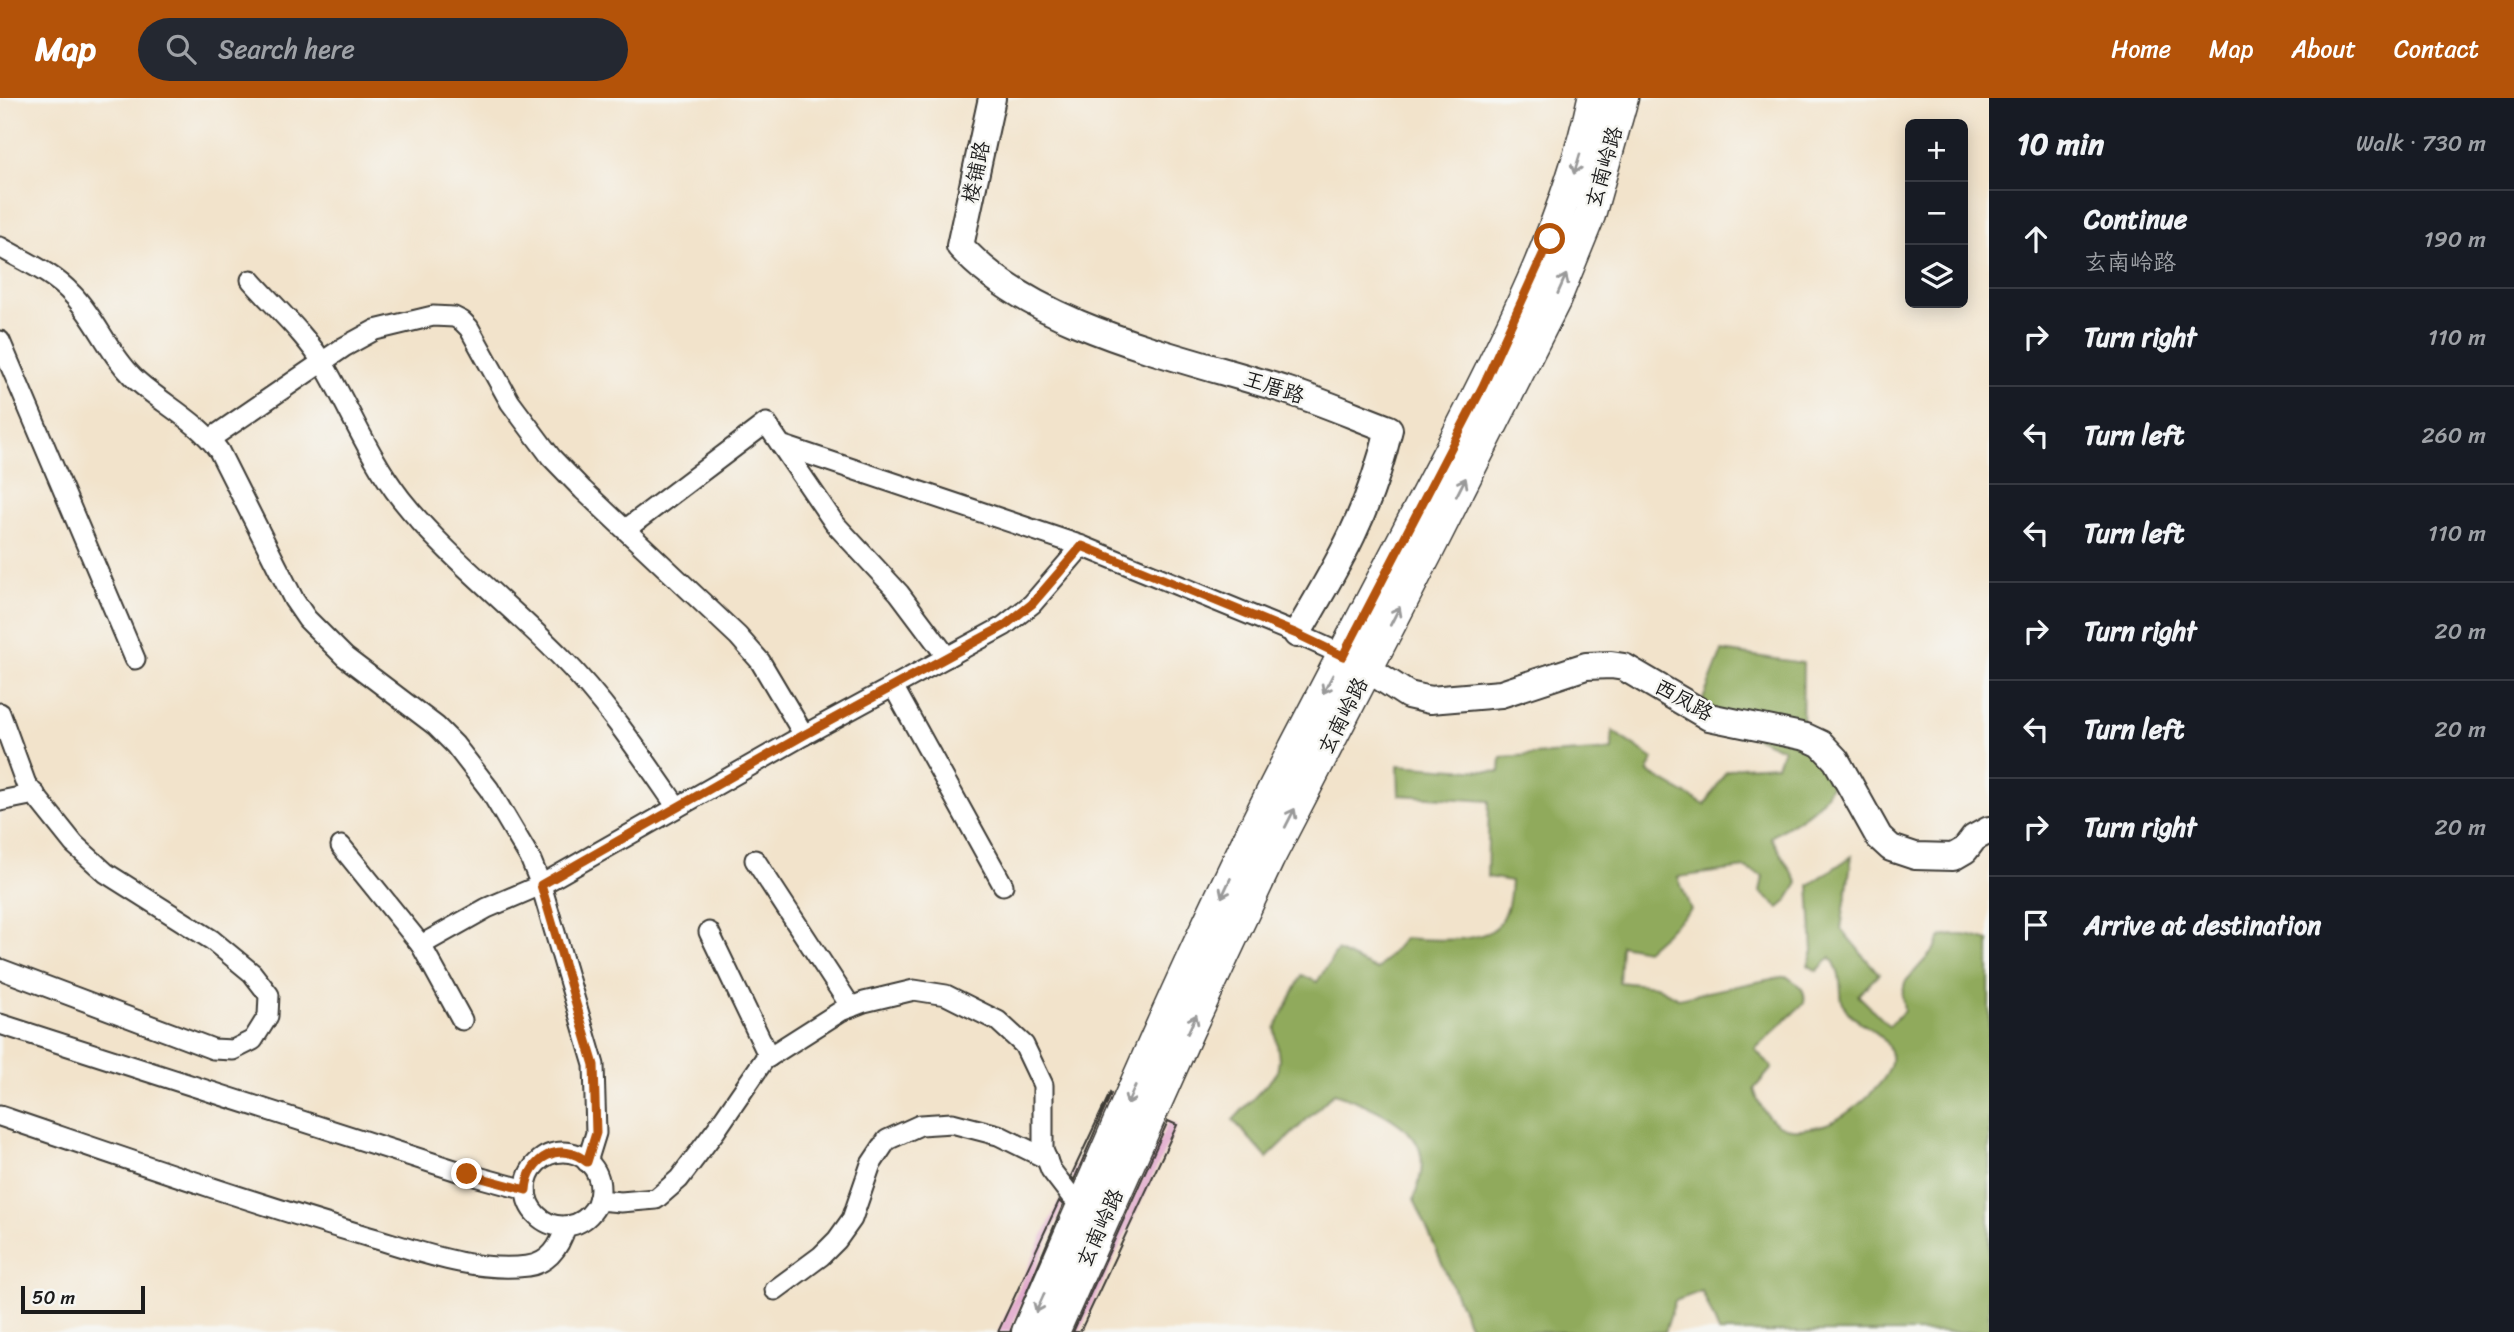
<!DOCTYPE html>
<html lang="en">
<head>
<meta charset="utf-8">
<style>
  :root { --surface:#171b24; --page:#242831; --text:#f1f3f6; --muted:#9ea1a6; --line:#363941; --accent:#b45309 }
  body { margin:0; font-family:Sriracha,"LXGW WenKai TC",sans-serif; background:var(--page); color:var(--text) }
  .controls { position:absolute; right:21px; top:21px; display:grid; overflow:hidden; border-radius:10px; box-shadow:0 4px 18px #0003 }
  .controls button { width:63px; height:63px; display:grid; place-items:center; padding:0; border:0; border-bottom:2px solid var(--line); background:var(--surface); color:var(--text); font:35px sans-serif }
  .scale { position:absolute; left:21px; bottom:18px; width:124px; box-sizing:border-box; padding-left:7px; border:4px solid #1c1c1c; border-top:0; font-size:19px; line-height:24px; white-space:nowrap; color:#1c1c1c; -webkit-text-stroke:5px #f6f6f2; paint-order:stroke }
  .stop { position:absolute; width:21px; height:21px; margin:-16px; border:5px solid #b45309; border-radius:50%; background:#fff }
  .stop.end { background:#b45309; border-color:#fff; box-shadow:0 2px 7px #0008 }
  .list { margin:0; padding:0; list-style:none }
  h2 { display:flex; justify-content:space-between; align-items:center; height:91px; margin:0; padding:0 28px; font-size:30px }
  h2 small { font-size:23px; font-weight:400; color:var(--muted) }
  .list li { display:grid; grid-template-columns:46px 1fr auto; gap:21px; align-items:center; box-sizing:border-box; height:98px; padding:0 28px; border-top:2px solid var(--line) }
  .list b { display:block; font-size:26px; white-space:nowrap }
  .list p { margin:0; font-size:23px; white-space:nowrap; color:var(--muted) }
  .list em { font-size:23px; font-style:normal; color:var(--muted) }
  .icon { flex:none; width:38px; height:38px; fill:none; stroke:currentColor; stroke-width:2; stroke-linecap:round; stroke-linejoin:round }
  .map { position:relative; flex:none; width:1989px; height:1234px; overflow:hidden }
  header { display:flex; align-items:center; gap:42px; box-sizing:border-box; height:98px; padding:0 35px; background:var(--accent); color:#fff }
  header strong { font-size:33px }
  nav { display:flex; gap:38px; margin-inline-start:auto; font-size:24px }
  .search { width:490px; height:63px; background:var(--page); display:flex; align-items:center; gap:18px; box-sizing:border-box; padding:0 24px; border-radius:38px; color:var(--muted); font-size:26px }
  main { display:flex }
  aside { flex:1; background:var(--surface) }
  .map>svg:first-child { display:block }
  .forest { fill:#90aa5c; stroke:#56633c; stroke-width:2 }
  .building { fill:#e3abce }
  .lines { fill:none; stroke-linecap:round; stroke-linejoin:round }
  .street-casing { stroke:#3c3a36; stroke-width:23 }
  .secondary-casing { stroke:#3c3a36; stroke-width:30 }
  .primary-casing { stroke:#3c3a36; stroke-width:33 }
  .street { stroke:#fff; stroke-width:19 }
  .secondary { stroke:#fff; stroke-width:26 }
  .primary { stroke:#fff; stroke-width:30 }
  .oneway { stroke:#999 }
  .route { stroke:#b45309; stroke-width:9 }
  .labels { text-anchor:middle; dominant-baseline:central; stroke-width:5; stroke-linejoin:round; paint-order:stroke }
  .street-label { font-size:21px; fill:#1c1c1c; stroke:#f6f6f2 }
</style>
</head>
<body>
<header>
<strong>Map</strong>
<div class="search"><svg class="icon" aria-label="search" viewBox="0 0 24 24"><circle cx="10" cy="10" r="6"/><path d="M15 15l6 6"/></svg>Search here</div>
<nav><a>Home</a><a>Map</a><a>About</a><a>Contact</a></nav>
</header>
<main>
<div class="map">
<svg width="1989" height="1234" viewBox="0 0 1989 1234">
  <rect width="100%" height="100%" fill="#f6f6f2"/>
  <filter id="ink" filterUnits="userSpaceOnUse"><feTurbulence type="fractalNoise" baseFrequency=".0143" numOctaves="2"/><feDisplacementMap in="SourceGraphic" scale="14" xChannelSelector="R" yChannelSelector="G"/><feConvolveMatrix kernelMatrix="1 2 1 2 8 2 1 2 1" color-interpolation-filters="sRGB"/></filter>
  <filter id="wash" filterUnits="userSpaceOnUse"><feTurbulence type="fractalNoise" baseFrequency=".00686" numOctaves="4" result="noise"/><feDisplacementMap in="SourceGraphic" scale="28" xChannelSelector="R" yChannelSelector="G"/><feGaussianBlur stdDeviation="1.57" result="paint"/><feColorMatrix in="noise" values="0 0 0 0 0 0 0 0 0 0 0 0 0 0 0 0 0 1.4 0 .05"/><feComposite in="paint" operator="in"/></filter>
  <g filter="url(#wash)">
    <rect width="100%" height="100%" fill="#f2e3cb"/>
    <!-- forest -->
    <path class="forest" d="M 1722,553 L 1803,565 L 1802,638 L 1821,656 L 1833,682 C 1824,711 1795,723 1771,739 L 1798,785 L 1787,803 L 1779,810 L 1760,794 L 1763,778 L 1745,770 L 1678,779 L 1691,812 L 1646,852 L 1621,847 L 1619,884 L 1656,888 L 1678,900 L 1786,878 C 1797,886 1807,890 1804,905 L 1755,951 L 1772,970 L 1754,991 C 1759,1008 1772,1031 1792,1031 C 1803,1032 1824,1028 1834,1023 C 1852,1013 1895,981 1891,958 C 1887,933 1862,930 1848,914 C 1839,904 1842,895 1840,884 C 1839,874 1836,867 1831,859 L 1817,873 L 1808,867 L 1813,853 L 1809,787 L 1852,758 L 1841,831 L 1879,876 L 1858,897 L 1889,928 L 1904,913 L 1902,897 L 1905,884 L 1933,853 L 1941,839 C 1959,835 1972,837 1989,843 L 1989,1234 L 1719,1234 L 1702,1193 L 1675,1203 L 1665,1234 L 1472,1234 L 1414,1101 C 1418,1087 1424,1072 1421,1057 C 1416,1025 1361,1004 1334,995 L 1267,1060 L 1233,1022 L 1277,975 L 1279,961 L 1275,931 L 1302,877 L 1317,884 L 1337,853 L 1377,872 L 1404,840 C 1427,842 1486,846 1500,825 C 1509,812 1510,798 1511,783 L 1487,779 L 1489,703 L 1399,697 L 1398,667 L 1500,674 L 1501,659 L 1612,652 L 1612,633 L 1653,661 L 1648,674 L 1705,707 L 1726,673 L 1741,669 L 1777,667 L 1783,651 L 1698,614 Z"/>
    <g id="blocks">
      <!-- building -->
      <g class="building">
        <path d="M 1110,995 L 1111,996 L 1074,1082 L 1071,1078 Z"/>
        <path d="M 1168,1023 L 1177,1027 L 1080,1234 L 1073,1234 Z"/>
        <path d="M 1059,1103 L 1063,1107 L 1010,1234 L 998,1234 Z"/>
      </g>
    </g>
  </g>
  <g filter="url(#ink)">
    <use href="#blocks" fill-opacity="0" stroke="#3c3a36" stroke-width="2"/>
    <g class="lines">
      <!-- street casing -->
      <g class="street-casing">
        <g id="street">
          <path d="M 0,149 C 24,163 53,175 72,196 C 96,220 107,253 133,279 C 160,305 197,322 219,353 L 294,502 L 307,521 L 345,559 L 436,628 L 455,647 L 489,691 L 530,760 L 541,787 L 594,967 L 596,1035 L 587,1064"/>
          <path d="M 251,182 C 273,207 307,238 324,267 C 350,311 369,360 401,401 C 445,457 509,506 560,558 C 605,603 641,657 677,709"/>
          <path d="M 0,243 L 135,561"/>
          <path d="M 210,341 L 344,249 L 375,232 L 433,218 L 454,219 L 462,223 L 469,230 L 510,304 L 551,359 L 583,392 L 738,538 L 760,563 L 804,637"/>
          <path d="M 781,347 L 835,426 L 899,495 L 947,559"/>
          <path d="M 626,431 L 766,325 L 781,347 L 1082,448 L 1297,536 L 1343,557"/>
          <path d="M 893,588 L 1003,787"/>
          <path d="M 0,615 L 26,686 L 74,746 L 106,775 L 212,842 L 252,875 L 269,897 L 268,918 L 253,942 L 233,952 L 213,951 L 0,871"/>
          <path d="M 0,703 L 35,696"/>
          <path d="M 341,748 L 421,847 L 462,922"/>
          <path d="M 755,762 L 851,909"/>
          <path d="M 709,834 L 769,959"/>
          <path d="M 421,847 L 487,810 L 541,787 L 804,637 L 1004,528 L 1032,506 L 1082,448"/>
          <path d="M 0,926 L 467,1076 L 526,1092"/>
          <path d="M 0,1018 C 121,1059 241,1101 363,1137 C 416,1152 472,1175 528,1168 C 550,1165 560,1148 566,1128"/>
          <circle cx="563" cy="1091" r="37"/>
          <path d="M 598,1102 L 621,1104 L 656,1101 L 679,1081 L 716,1032 L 764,962 L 841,913 L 864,904 L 914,892 L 946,897 L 998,923 L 1024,947 L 1043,987 L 1043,1052 L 1051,1072 L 1071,1098"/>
          <path d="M 775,1192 L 821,1158 L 837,1142 L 852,1121 L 871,1066 L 887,1042 L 920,1027 L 952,1025 L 998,1037 L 1047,1061"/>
        </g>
      </g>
      <!-- secondary casing -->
      <g class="secondary-casing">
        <g id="secondary">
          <path d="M 992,0 L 960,148 C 1032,229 1177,258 1279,290 C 1316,301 1352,317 1389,331 C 1370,413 1339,465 1297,536"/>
          <path d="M 1368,571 L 1408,597 L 1430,602 L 1501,596 L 1586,568 L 1611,567 L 1624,569 L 1709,619 L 1806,639 L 1821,646 L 1836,662 L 1879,739 L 1891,750 L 1915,758 L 1953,759 L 1965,752 L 1974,740 L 1989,732"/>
        </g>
      </g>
      <!-- primary casing -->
      <g class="primary-casing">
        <g id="primary">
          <path d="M 1027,1234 C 1113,1038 1195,840 1294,650 C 1347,549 1400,448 1452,347 C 1509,236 1567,123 1593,0"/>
          <path d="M 1054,1234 L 1189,932 L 1269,761 L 1430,450 L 1555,203 L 1590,117 L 1623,0"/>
        </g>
      </g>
      <!-- street -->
      <use href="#street" class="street"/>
      <!-- secondary -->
      <use href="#secondary" class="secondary"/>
      <!-- primary -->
      <use href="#primary" class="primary"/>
    </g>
    <!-- one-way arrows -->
    <defs><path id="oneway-shaft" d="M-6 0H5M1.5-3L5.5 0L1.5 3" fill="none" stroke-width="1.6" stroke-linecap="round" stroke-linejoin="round" transform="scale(1.75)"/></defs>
    <g class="oneway">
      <use href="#oneway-shaft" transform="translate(1577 66) rotate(107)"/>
      <use href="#oneway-shaft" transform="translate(1562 186) rotate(-66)"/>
      <use href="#oneway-shaft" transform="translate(1461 389) rotate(-63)"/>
      <use href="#oneway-shaft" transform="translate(1395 518) rotate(-63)"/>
      <use href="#oneway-shaft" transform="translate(1328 586) rotate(118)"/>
      <use href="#oneway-shaft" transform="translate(1290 720) rotate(-63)"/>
      <use href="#oneway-shaft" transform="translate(1226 790) rotate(115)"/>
      <use href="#oneway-shaft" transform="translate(1192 926) rotate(-65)"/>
      <use href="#oneway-shaft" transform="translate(1131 997) rotate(114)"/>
      <use href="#oneway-shaft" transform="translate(1040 1205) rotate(114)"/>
    </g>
  </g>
  <g class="lines" filter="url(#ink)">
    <!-- route -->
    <path class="route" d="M 467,1076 L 526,1092 C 528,1059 561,1042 587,1064 L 596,1035 L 594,967 L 541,787 L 804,637 L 1004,528 L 1032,506 L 1082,448 L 1297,536 L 1343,558 L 1483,288 L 1550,141"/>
  </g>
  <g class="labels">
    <!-- street labels -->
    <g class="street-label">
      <text transform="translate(1604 69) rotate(-74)">玄南岭路</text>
      <text transform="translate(976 74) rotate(-78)">楼铺路</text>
      <text transform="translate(1274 289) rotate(18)">王厝路</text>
      <text transform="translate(1684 602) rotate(29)">西凤路</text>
      <text transform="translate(1343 618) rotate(-63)">玄南岭路</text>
      <text transform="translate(1100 1130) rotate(-66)">玄南岭路</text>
    </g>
  </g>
</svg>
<div class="controls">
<button>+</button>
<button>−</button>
<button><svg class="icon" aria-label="layers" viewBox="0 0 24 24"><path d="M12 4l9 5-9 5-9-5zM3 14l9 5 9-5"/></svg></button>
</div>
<div class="scale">50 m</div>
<div class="stop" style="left:1550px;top:141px"></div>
<div class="stop end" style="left:467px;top:1076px"></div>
</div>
<aside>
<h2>10 min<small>Walk · 730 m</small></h2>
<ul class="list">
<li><svg class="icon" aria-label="ahead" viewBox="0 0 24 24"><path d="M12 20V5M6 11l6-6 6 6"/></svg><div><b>Continue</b><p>玄南岭路</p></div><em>190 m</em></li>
<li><svg class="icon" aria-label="right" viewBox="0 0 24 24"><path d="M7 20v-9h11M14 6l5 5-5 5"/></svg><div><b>Turn right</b></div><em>110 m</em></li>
<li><svg class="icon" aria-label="left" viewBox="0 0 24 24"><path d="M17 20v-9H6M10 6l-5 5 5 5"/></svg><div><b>Turn left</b></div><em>260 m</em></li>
<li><svg class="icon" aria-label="left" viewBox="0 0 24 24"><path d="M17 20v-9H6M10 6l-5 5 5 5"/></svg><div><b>Turn left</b></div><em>110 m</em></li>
<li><svg class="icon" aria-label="right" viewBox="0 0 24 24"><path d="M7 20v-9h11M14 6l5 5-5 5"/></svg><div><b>Turn right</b></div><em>20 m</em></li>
<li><svg class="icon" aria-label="left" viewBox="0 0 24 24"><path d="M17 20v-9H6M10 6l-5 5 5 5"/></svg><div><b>Turn left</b></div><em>20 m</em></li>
<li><svg class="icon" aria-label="right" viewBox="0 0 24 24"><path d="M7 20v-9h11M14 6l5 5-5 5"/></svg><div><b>Turn right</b></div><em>20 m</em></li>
<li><svg class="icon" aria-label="arrive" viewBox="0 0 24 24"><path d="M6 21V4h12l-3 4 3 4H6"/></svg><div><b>Arrive at destination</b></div></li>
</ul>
</aside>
</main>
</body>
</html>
